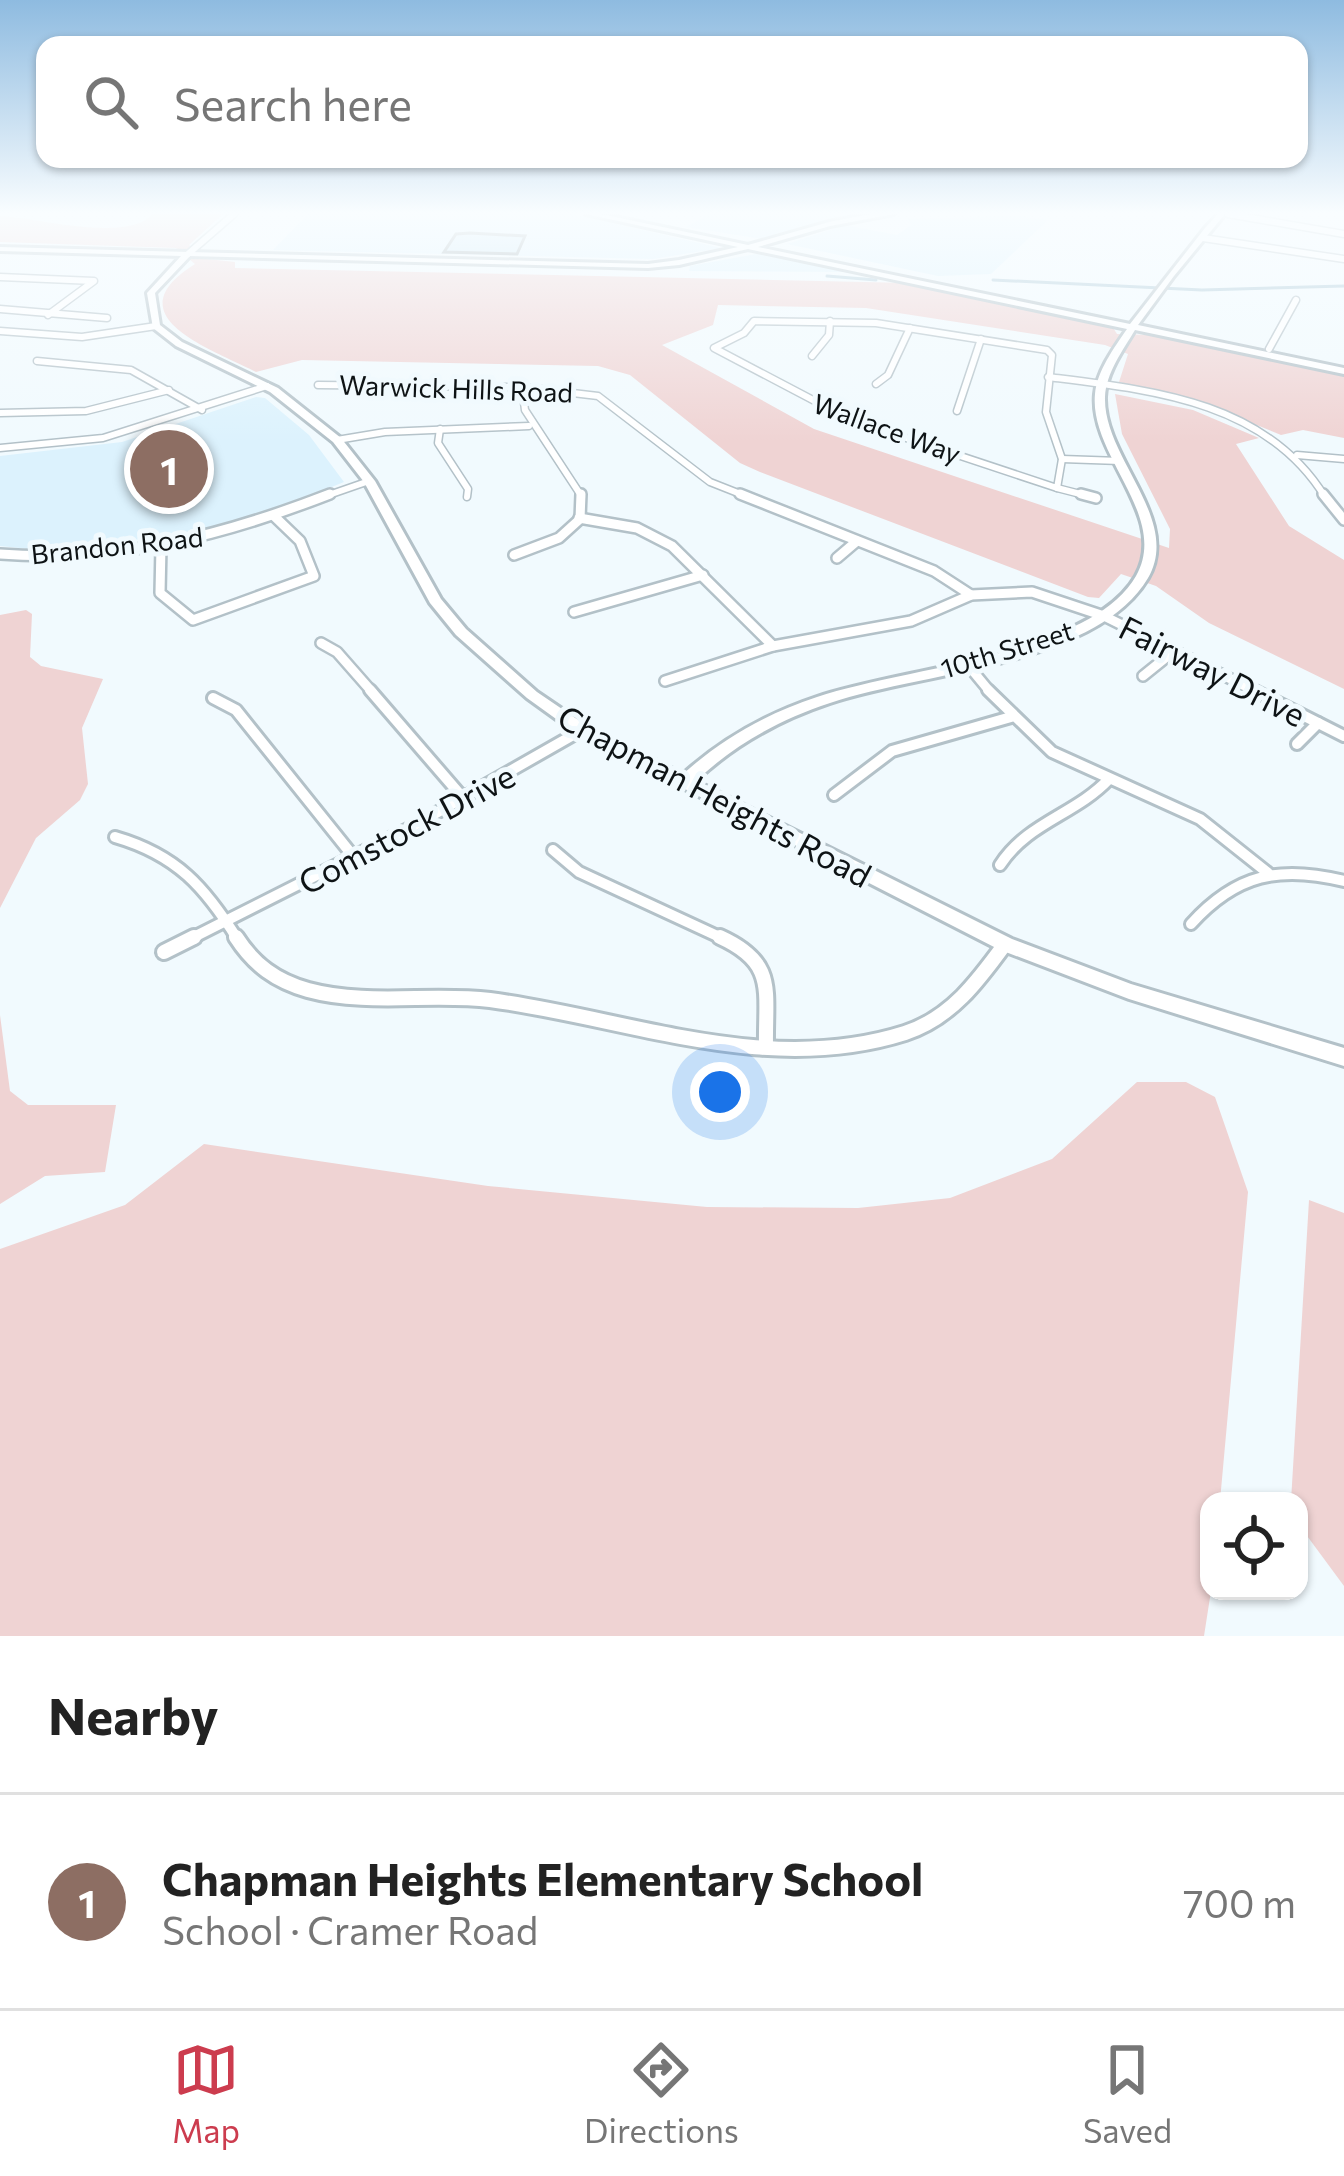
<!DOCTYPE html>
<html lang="en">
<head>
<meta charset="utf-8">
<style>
  :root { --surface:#fff; --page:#f2f2f2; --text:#222; --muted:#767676; --line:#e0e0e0; --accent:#cc3c4e }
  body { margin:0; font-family:Commissioner,sans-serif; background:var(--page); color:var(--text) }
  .controls { position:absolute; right:36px; bottom:36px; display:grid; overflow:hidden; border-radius:24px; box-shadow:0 3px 9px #0004 }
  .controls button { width:108px; height:108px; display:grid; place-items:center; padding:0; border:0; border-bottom:3px solid var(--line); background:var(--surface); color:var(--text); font:60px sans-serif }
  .you { position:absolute; left:720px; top:1092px; width:42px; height:42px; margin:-30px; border:9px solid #fff; border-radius:50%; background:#1a73e8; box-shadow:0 0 0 18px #1a73e833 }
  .badge { display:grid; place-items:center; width:78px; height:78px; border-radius:50%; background:var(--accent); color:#fff; font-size:39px; font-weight:700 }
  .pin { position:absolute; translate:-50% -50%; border:6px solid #fff; box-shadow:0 3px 12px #0006 }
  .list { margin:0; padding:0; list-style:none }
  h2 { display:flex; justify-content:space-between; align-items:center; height:156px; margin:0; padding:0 48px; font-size:51px }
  h2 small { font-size:39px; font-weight:400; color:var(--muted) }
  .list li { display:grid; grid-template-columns:78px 1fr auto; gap:36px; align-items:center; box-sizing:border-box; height:216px; padding:0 48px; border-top:3px solid var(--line) }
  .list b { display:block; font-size:45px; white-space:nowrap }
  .list p { margin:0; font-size:39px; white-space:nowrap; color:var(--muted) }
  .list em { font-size:39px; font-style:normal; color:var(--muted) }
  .icon { flex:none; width:66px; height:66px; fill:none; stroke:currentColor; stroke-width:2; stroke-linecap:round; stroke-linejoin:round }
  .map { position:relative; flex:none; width:1344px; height:1636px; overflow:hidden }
  .search { position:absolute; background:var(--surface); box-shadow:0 3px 9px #0004; left:36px; right:36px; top:36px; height:132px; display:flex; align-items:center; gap:30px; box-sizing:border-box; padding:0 42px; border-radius:24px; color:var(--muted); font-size:45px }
  .sheet { height:372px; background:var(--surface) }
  nav { display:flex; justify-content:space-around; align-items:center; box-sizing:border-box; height:168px; border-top:3px solid var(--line); background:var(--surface); font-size:33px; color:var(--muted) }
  nav a { display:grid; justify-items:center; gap:6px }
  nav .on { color:var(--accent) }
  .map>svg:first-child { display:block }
  .built { fill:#dcf2fd }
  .green { fill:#efd3d3 }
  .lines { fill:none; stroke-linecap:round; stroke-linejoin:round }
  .stream { stroke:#a7c6d5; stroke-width:3 }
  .building { fill:#c4e4f4; stroke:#8a989e; stroke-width:3 }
  .street-far3-casing { stroke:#b3c1c8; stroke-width:9 }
  .street-far2-casing { stroke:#b3c1c8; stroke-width:14 }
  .street-far1-casing { stroke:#b3c1c8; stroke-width:16 }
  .street-casing { stroke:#b3c1c8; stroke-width:20 }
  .secondary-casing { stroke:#b3c1c8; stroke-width:6 }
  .street-far3 { stroke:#fff; stroke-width:6 }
  .street-far2 { stroke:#fff; stroke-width:9 }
  .street-far1 { stroke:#fff; stroke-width:10 }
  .street { stroke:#fff; stroke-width:14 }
  .secondary { fill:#fff; fill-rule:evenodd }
  .labels { text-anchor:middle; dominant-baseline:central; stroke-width:10; stroke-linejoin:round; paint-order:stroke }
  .far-street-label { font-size:27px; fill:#0e1315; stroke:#f1fafe }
  .street-label { font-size:33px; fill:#0e1315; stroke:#f1fafe }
</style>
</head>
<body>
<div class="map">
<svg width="1344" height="1636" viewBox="0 0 1344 1636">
  <rect width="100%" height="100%" fill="#f1fafe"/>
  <!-- built -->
  <g class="built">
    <path d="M 308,214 L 573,214 L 721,248 L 653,259 L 273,250 Z"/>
    <path d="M 709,214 L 830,214 L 840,216 L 762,239 L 686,227 Z"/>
    <path d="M 1018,216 L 1048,220 L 991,274 L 938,276 L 787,244 L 845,225 L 897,235 L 911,225 L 908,219 Z"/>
    <path d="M 756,254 L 768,255 L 850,272 L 689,271 L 690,266 Z"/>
    <path d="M 256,397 L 265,398 L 309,435 L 344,482 L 265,514 L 179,536 L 29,549 L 0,546 L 0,456 L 122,442 Z"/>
  </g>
  <!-- green -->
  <g class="green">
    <path d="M 153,214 L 223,214 L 189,245 L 207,259 L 235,262 L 235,268 L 909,283 L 1112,326 L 1117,334 L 1152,335 L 1344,376 L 1344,438 L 1303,430 L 1281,435 L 1198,401 L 1119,382 L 1128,354 L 1105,345 L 866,308 L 718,305 L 713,325 L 662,345 L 814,429 L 1169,548 L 1170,529 L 1122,434 L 1115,394 L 1193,410 L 1259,438 L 1236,444 L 1289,526 L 1344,560 L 1344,689 L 1209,623 L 1156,586 L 1121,574 L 1099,598 L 1088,597 L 760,472 L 740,463 L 630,375 L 598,366 L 302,360 L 256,372 C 209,348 112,316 195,264 L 176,248 L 0,242 L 0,216 C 39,218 127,243 153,214 Z"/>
    <path d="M 26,610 L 32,614 L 30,657 L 41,666 L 103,679 L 82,728 L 88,784 L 80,800 L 36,838 L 0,908 L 0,615 Z"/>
    <path d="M 0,1015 L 10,1091 L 28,1105 L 116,1105 L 105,1172 L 45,1176 L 0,1204 Z"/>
    <path d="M 1137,1082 L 1186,1082 L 1215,1097 L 1248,1192 L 1220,1501 L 1209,1501 L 1211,1591 L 1204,1636 L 0,1636 L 0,1249 L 125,1205 L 204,1144 L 488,1186 L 707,1207 L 858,1208 L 950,1198 L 1052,1159 Z"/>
    <path d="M 1309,1200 L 1344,1213 L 1344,1586 L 1299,1525 L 1299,1501 L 1291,1501 Z"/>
  </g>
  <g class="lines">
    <!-- stream -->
    <g class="stream">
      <path d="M 827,276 L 876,280"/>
      <path d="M 993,280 L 1202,290 L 1344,286"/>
    </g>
  </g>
  <!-- building -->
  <path class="building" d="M 456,234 L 470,233 L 525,236 L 517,254 L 444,252 Z"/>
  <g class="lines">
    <!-- street-far3 casing -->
    <g class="street-far3-casing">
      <g id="street-far3">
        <path d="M 1228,214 L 1344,234"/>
        <path d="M 1203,238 L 1344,259"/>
        <path d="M 188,254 L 234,214"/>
        <path d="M 0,277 L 94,281 L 48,315"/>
        <path d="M 0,309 L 107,318"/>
        <path d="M 754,321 L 876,323 L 1047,350 L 1052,355 L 1046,412 L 1062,459 L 1057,488 L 849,419 L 714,348 L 744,333 Z"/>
        <path d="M 0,331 L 82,337 L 156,326"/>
        <path d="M 1269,349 L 1296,300"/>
        <path d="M 812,356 L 829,335 L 830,321"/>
        <path d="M 37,361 L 131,370 L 202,410"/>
        <path d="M 1048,377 C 1152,390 1266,401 1325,497"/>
        <path d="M 876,384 L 888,375 L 910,328"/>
        <path d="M 318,385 L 522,387 L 598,396 L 710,482 L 748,497"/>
        <path d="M 522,387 L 525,410 L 582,497"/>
        <path d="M 957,411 L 981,339"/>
        <path d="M 0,413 L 86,411 L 169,390"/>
        <path d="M 440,429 L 438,443 L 468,489 L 467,497"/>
        <path d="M 337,440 L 385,432 L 529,426"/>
        <path d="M 0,448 L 103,438 L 267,386"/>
        <path d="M 1297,455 L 1344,459"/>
        <path d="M 1062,459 L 1120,461"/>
        <path d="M 1057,488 L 1092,497"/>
        <path d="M 323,497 L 369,481"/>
      </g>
    </g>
    <!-- street-far2 casing -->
    <g class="street-far2-casing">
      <g id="street-far2">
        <path d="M 740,494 L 934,571 L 971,595"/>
        <path d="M 1081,494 L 1096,498"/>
        <path d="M 1323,494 L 1344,520"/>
        <path d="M 579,518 L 637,528 L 672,546 L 773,646"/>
        <path d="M 161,546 L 160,593 L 193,620 L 314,576 L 300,541 L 274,516"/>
        <path d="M 0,554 C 117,563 222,536 330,494"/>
        <path d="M 514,555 L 559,538 L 580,519 L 581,494"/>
        <path d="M 837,558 L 857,541"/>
        <path d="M 574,612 L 703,575"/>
        <path d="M 321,643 L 337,652 L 373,693"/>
        <path d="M 967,664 L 991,693"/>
        <path d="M 1143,676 L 1174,651"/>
        <path d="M 665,681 L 773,646 L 911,621 L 971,595 L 1032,592 L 1104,616 L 1259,693"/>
      </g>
    </g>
    <!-- street-far1 casing -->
    <g class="street-far1-casing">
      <g id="street-far1">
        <path d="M 370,690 L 464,799"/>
        <path d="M 988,690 L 1052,752 L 1200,819 L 1268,873"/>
        <path d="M 1253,690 L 1344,736"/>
        <path d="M 213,698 L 236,710 L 353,856"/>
        <path d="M 1297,744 L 1318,723"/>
        <path d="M 834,795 L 892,751 L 1011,717"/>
        <path d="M 115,837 C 177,855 205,887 238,940"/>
        <path d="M 553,850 L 579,872 L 726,940"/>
        <path d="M 1000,865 C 1028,822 1075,815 1109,779"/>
        <path d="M 1191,924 C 1236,874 1280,865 1344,881"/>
        <path d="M 188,940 L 410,828 L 582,730"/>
      </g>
    </g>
    <!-- street casing -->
    <g class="street-casing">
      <g id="street">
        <path d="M 236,937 C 254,965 276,981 308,990 C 367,1006 430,993 490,1000 C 627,1018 766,1077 905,1033 C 951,1018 978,981 1005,944"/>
        <path d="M 720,937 C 777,963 765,990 766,1046"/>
        <path d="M 164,952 L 194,937"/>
      </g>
    </g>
    <!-- secondary casing -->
    <g class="secondary-casing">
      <path id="secondary" d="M 586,214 L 601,214 L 748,245 L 829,222 L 870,214 L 894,214 L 830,226 L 758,247 L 1130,324 L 1205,228 L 1218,214 L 1225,214 L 1174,276 L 1138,325 L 1344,368 L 1344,374 L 1135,330 C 1123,350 1106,373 1105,397 C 1103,458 1182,519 1148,578 C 1096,666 920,672 830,703 C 779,720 735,744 696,781 L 1012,939 L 1131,984 L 1344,1048 L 1344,1066 L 1129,999 L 998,949 L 685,789 L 676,788 L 674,784 L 577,734 L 527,698 L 456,635 L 430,603 L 364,482 L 333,442 L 270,392 L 176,346 L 153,328 L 147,293 L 181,256 L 0,251 L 0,247 L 648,264 L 679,260 L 738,247 ZM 748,249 L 1127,329 C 1114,348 1097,371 1095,394 C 1089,456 1170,516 1136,576 C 1091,655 901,668 817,697 C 766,714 723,738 683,774 L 587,726 L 537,692 L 466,629 L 441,599 L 375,481 L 341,438 L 278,388 L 182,342 L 160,325 L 155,293 L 190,256 L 648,268 L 679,265 Z"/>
    </g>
    <!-- street-far3 -->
    <use href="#street-far3" class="street-far3"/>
    <!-- street-far2 -->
    <use href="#street-far2" class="street-far2"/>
    <!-- street-far1 -->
    <use href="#street-far1" class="street-far1"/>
    <!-- street -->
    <use href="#street" class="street"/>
    <!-- secondary -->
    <use href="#secondary" class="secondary"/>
  </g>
  <!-- sky -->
  <linearGradient id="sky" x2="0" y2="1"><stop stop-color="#8ebbe0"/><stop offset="0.48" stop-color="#f9fdff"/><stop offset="1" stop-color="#f9fdff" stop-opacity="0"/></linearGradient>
  <rect width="1344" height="443" fill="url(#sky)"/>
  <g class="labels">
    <!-- far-street labels -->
    <g class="far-street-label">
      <text transform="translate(456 388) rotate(2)">Warwick Hills Road</text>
      <text transform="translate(887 428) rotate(20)">Wallace Way</text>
      <text transform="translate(117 545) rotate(-6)">Brandon Road</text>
      <text transform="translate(1007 649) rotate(-17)">10th Street</text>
    </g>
    <!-- street labels -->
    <g class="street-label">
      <text transform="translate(1213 670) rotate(27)">Fairway Drive</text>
      <text transform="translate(715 795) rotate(28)">Chapman Heights Road</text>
      <text transform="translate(406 828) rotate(-28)">Comstock Drive</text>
    </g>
  </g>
</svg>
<div class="controls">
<button><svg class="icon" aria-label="locate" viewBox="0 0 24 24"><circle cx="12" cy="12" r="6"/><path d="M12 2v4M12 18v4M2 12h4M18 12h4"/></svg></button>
</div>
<div class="you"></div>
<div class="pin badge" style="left:169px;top:469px;background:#8d6e63">1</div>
<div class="search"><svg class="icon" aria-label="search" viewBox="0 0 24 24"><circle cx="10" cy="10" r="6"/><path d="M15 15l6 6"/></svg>Search here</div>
</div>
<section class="sheet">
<h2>Nearby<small></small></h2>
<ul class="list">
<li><span class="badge" style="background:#8d6e63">1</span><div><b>Chapman Heights Elementary School</b><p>School · Cramer Road</p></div><em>700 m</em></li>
</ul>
</section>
<nav>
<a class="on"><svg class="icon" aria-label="map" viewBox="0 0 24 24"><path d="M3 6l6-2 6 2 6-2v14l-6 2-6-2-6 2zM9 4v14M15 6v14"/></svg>Map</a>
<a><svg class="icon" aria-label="directions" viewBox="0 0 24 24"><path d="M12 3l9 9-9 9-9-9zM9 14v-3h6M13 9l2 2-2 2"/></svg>Directions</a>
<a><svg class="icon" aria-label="saved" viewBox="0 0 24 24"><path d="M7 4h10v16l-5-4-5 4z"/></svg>Saved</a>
</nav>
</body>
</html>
